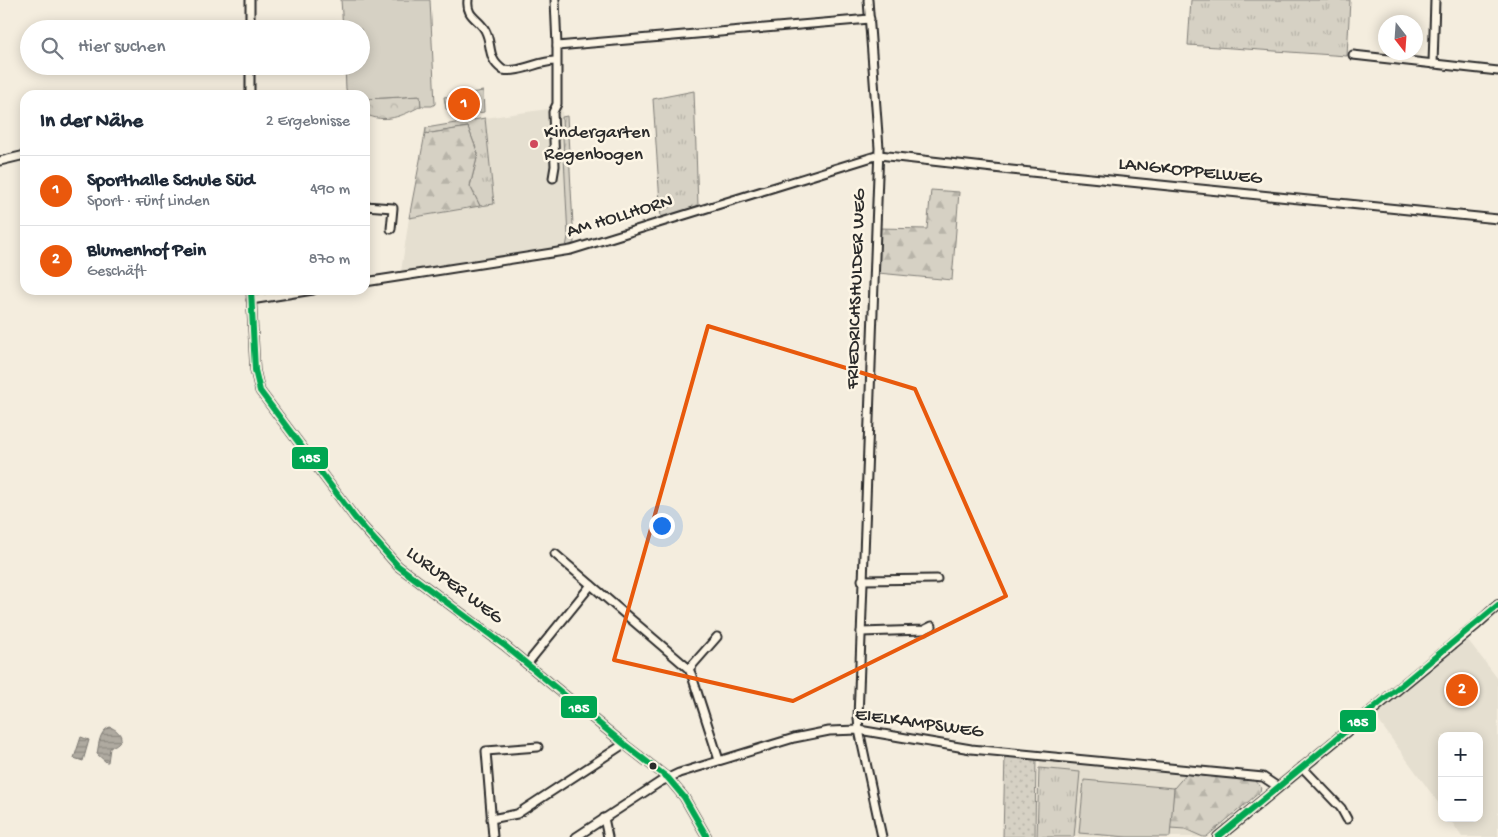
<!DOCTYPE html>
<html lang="de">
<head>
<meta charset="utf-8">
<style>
  :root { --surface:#fff; --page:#f2f2f3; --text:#1f2937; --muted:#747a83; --line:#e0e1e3; --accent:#ea580c }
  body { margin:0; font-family:"Gochi Hand",sans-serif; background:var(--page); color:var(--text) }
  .controls { position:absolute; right:15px; bottom:15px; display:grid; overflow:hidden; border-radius:10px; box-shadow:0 2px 12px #0003 }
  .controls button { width:45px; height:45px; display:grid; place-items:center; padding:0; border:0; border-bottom:1px solid var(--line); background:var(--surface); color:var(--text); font:25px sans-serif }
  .compass { position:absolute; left:1378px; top:15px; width:45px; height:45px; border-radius:50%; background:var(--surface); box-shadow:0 2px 12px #0003; rotate:163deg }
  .you { position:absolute; left:661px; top:525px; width:18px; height:18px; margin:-12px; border:4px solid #fff; border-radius:50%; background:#1a73e8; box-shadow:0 0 0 8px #1a73e833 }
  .badge { display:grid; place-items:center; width:32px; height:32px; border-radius:50%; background:var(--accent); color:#fff; font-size:16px; font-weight:700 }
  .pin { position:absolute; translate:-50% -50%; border:2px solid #fff; box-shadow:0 1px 5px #0006 }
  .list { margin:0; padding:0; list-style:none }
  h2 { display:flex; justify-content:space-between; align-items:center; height:65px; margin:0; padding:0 20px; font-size:21px }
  h2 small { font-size:16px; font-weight:400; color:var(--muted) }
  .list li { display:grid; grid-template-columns:32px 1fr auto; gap:15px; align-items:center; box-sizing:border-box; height:70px; padding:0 20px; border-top:1px solid var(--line) }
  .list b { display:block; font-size:19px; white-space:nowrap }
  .list p { margin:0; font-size:16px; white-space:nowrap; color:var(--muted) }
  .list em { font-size:16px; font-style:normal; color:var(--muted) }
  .icon { flex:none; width:28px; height:28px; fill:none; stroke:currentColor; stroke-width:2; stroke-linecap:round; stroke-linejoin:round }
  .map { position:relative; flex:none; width:1498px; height:837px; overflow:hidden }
  .search { position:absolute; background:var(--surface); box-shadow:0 2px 12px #0003; left:20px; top:20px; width:350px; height:55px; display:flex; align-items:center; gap:12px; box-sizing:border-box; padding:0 18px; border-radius:28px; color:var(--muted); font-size:19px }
  .panel { position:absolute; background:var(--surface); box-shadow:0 2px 12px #0003; left:20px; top:90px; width:350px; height:205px; border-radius:15px }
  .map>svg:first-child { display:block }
  .built { fill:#e5dfd0 }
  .grass { fill:url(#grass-tufts); stroke:#807e78 }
  .forest { fill:url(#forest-firs); stroke:#807e78 }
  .park { fill:url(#park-crowns); stroke:#807e78 }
  .garden { fill:url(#garden-dots); stroke:#807e78 }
  .pitch { fill:#d6d1c4; stroke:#807e78 }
  .water { fill:url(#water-rules); stroke:#7a7771 }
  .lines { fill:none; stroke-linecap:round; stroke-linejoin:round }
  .minor-casing { stroke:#2b2b2b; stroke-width:11 }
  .major-casing { stroke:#2b2b2b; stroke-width:12 }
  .minor { stroke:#fcf5e5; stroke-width:7 }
  .major { stroke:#fcf5e5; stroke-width:9 }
  .bus-1-casing { stroke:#fcf5e5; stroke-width:10 }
  .bus-1 { stroke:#00a651; stroke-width:6 }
  .marked { fill:none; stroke:#e8590c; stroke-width:4; stroke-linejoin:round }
  .poi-dot { fill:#d1495b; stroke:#fcf5e5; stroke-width:2 }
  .bus-dot { fill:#2b2b2b; stroke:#fcf5e5; stroke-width:2 }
  .labels { text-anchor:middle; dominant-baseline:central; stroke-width:5; stroke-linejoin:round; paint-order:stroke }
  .poi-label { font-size:19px; fill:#2b2b2b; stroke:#fcf5e5; text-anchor:start }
  .street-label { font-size:19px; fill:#2b2b2b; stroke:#fcf5e5 }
  .line-badge { stroke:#fcf5e5; stroke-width:2 }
  .badge-label { font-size:14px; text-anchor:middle; font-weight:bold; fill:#fff }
</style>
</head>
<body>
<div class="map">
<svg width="1498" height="837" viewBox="0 0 1498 837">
  <defs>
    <pattern id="grass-tufts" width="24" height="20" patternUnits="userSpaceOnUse" patternTransform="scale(1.25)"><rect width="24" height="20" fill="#d6d1c4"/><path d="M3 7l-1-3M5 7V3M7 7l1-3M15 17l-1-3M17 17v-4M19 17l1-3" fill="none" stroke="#b8b4a9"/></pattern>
    <pattern id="forest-firs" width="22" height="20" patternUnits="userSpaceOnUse" patternTransform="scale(1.25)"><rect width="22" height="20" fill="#d6d1c4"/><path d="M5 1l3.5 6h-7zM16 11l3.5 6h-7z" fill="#b8b4a9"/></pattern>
    <pattern id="park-crowns" width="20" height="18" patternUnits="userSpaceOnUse" patternTransform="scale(1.25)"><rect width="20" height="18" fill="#d6d1c4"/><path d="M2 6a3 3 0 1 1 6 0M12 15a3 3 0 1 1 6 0" fill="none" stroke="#b8b4a9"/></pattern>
    <pattern id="garden-dots" width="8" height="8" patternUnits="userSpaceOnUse" patternTransform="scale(1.25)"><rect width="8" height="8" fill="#d6d1c4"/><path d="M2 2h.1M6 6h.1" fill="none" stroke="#b8b4a9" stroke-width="1.8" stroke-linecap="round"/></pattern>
    <pattern id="water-rules" width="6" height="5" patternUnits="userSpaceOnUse" patternTransform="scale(1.25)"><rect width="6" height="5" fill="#afaaa0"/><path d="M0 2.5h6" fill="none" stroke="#8f8b83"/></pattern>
  </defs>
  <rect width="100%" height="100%" fill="#f4edde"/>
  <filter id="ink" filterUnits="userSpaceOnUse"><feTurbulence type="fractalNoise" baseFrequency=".02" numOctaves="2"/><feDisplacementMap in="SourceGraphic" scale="10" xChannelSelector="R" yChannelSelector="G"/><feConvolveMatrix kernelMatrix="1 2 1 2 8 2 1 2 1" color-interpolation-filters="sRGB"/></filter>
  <g filter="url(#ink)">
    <!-- built -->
    <g class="built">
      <path d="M 562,107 L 568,238 L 566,247 L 401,272 L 409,218 L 494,204 L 485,118 Z"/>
      <path d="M 1468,640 L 1498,679 L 1498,837 L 1462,837 L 1449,818 L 1479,818 L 1479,736 L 1442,736 L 1442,808 L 1375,716 Z"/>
      <path d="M 1040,758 L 1254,779 L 1261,787 L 1260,792 L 1206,837 L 1037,837 Z"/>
    </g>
    <!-- grass -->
    <g class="grass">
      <path d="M 1191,0 L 1350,0 L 1347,56 L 1188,45 Z"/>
      <path d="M 694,91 L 698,206 L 661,218 L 653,99 Z"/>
      <path d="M 567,116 L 574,243 L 566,247 L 568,237 L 562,117 Z"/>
      <path d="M 485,118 L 494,204 L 480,206 L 470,186 L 478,154 L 468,127 L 425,134 L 426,128 Z"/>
      <path d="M 1039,768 L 1080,772 L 1074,837 L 1037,837 Z"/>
    </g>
    <!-- forest -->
    <g class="forest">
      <path d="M 468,127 L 478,154 L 470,186 L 480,206 L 409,218 L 425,134 Z"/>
      <path d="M 931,190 L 959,192 L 952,280 L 878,273 L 878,228 L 927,229 Z"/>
      <path d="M 1187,773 L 1254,779 L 1261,787 L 1260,792 L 1206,837 L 1203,837 L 1185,829 L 1170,828 L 1174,788 Z"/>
    </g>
    <!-- park -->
    <path class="park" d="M 421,96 L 421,106 C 402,116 385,124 365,114 L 365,99 Z"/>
    <!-- garden -->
    <path class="garden" d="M 1005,755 L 1036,758 L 1035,837 L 1003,837 Z"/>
    <!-- pitch -->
    <g class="pitch">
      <path d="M 341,0 L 430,0 L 435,104 L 432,106 L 421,106 L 420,96 L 365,99 L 365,95 L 348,95 L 346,89 L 345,66 L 361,66 L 361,29 L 343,29 Z"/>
      <path d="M 483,91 L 484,112 L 452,117 L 451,109 L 446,109 L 444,97 Z"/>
      <path d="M 1084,780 L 1174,788 L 1170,837 L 1127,837 L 1079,833 Z"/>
    </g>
    <!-- water -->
    <g class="water">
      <path d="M 110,727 C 116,729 126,737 118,743 C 116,745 113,746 110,748 L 108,762 L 106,762 L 97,754 C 99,744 99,731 110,727 Z"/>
      <path d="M 81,737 L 89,740 L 83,761 L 74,758 Z"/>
    </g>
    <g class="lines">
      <!-- minor casing -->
      <g class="minor-casing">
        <g id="minor">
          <path d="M 250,0 L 250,29"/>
          <path d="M 468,0 C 466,17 478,18 485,30 C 493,45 486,58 503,70 C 522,73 537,61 556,61"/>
          <path d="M 555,0 L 557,46"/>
          <path d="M 868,0 L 879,148 L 858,718 L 859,730 L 882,837"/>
          <path d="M 1353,55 L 1498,71"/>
          <path d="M 1433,64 L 1435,0"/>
          <path d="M 250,95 L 250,66"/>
          <path d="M 0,161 L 25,155"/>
          <path d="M 553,178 L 555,166 L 553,112 L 557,104 L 557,46 L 870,19"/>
          <path d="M 365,206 L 393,208 L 391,229"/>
          <path d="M 365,282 L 571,250 L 879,155 L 1011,170 L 1498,219"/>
          <path d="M 251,290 L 255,370 L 260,391 L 355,518 L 398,566 L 504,645 L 624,744 L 668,778 L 684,797 L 707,837"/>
          <path d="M 251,300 L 313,290"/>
          <path d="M 555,554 L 689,669 L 692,676 L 719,760"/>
          <path d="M 862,580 L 937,579"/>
          <path d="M 861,632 L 924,630 L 932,626"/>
          <path d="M 527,664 L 591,585"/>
          <path d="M 689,669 L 717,637"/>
          <path d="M 1302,767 L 1341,808 L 1347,819"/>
          <path d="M 604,818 L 608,837"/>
          <path d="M 491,819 L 517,814 L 624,744"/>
          <path d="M 493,837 L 486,751 L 538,747"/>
          <path d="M 576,837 L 660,782 L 679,773 L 794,738 L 829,731 L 859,730 L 971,749 L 1263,777 L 1278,787"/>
        </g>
      </g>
      <!-- major casing -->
      <g class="major-casing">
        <path id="major" d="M 1218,837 L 1477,624 L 1498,605"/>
      </g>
      <!-- minor -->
      <use href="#minor" class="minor"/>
      <!-- major -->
      <use href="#major" class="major"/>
      <!-- bus-1 casing -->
      <g class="bus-1-casing">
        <g id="bus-1">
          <path d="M 251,290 L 255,370 L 260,391 L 355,518 L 398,566 L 504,645 L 624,744 L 668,778 L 684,797 L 707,837"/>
          <path d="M 1218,837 L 1498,605"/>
        </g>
      </g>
      <!-- bus-1 -->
      <use href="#bus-1" class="bus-1"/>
    </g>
  </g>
  <!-- marked area -->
  <path class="marked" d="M 708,326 L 915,389 L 1006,596 L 793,701 L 614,660 Z"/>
  <!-- markers -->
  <circle class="poi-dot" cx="534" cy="144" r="5"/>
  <circle class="bus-dot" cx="653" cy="766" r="4.5"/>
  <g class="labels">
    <!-- poi labels -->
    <g class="poi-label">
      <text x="544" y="133">Kindergarten<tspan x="544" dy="22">Regenbogen</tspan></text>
    </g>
    <!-- street labels -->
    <g class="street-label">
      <text transform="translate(1190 172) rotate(6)">LANGKOPPELWEG</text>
      <text transform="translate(620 217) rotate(-17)">AM HOLLHORN</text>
      <text transform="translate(857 289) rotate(-88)">FRIEDRICHSHULDER WEG</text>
      <text transform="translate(454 586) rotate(37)">LURUPER WEG</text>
      <text transform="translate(919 724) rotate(8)">EIELKAMPSWEG</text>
    </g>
  </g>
  <g class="line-badge">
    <rect x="291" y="446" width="38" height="24" rx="5" fill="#00a651"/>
    <rect x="560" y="695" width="38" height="24" rx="5" fill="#00a651"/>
    <rect x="1339" y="709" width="38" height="24" rx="5" fill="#00a651"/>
  </g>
  <g class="badge-label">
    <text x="310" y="462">185</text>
    <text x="579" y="712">185</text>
    <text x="1358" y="726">185</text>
  </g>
</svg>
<div class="controls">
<button>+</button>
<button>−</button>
</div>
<svg class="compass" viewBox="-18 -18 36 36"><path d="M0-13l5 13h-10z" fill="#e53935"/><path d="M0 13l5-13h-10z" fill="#747a83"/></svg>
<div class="you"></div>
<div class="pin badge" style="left:464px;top:104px">1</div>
<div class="pin badge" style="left:1462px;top:690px">2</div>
<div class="search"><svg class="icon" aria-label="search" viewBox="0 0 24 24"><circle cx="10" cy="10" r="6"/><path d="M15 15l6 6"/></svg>Hier suchen</div>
<section class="panel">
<h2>In der Nähe<small>2 Ergebnisse</small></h2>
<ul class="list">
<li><span class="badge">1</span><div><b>Sporthalle Schule Süd</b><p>Sport · Fünf Linden</p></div><em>490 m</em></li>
<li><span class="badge">2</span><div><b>Blumenhof Pein</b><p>Geschäft</p></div><em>870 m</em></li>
</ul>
</section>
</div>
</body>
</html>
